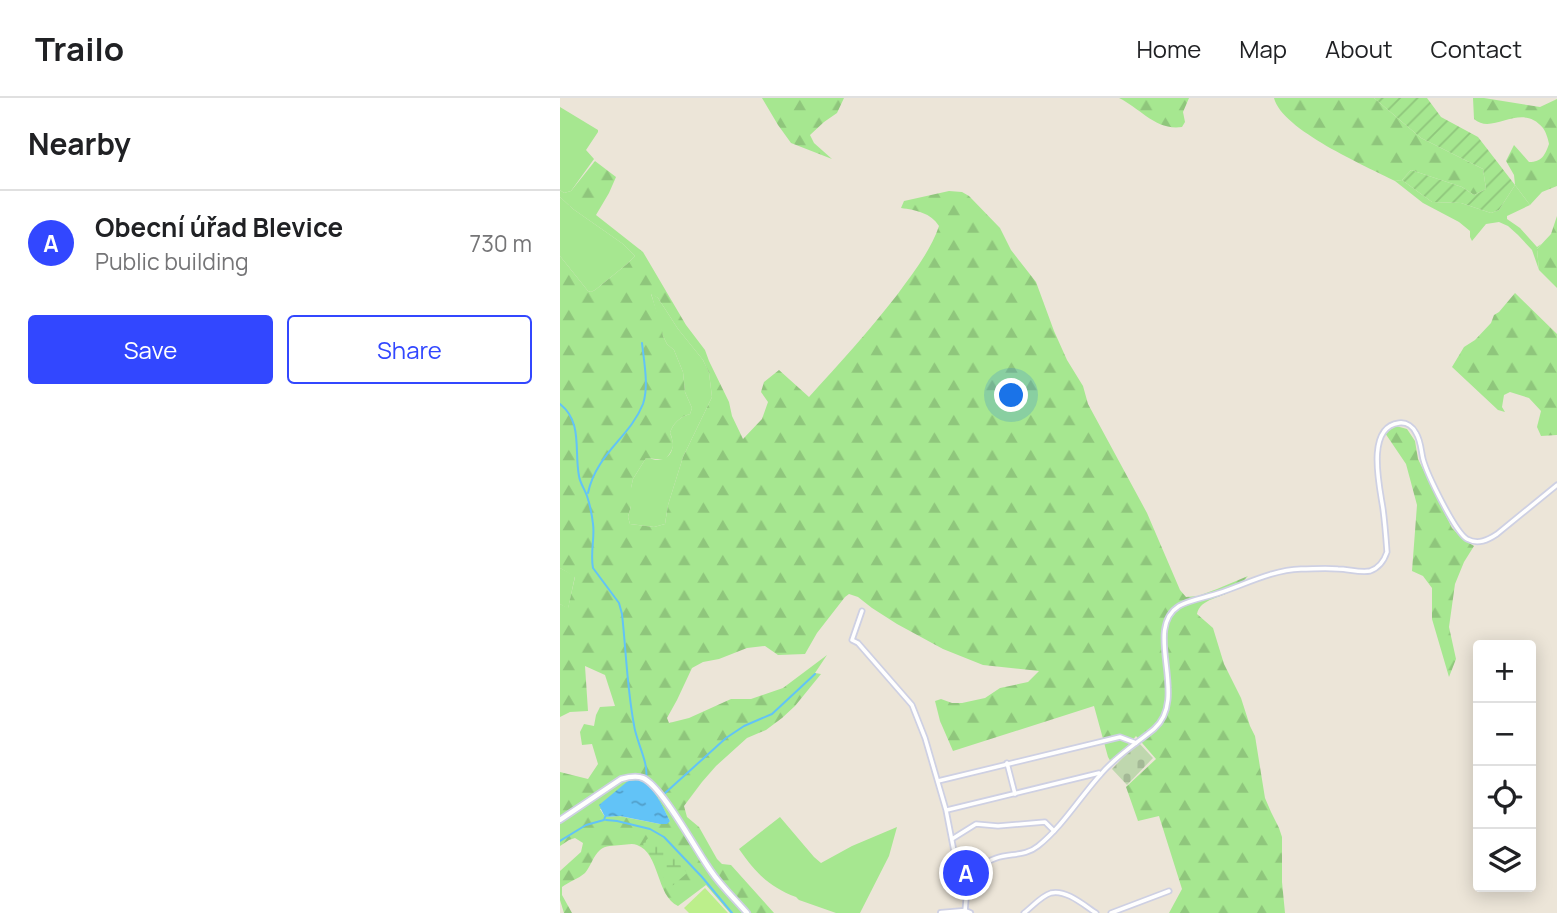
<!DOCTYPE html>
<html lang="en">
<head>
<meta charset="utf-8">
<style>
  :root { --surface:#fff; --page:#f6f6f6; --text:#202124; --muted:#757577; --line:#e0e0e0; --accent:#3247ff }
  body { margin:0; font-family:Manrope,sans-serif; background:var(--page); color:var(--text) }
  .controls { position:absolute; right:21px; bottom:21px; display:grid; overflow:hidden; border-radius:7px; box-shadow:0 4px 18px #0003 }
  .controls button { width:63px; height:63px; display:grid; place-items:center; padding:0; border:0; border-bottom:2px solid var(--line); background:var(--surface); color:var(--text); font:35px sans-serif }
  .you { position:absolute; left:452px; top:298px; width:24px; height:24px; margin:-18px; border:5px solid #fff; border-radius:50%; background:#1a73e8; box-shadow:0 0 0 10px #1a73e833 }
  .badge { display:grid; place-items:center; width:46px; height:46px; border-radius:50%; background:var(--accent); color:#fff; font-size:23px; font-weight:700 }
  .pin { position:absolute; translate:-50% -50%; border:4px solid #fff; box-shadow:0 2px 7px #0006 }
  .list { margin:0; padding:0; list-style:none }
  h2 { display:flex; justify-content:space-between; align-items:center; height:91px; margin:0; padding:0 28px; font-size:30px }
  h2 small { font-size:23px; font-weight:400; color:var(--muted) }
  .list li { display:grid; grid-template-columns:46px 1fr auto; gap:21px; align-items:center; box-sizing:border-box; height:105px; padding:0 28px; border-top:2px solid var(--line) }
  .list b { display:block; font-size:26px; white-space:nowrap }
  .list p { margin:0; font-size:23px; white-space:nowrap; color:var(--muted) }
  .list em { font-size:23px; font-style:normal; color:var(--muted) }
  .actions { display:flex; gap:14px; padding:21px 28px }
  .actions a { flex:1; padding:16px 0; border:2px solid var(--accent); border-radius:7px; text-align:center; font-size:24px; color:var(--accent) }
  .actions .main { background:var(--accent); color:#fff }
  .icon { flex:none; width:38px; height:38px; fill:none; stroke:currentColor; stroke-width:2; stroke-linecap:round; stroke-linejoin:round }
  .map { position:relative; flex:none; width:997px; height:815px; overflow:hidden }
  header { display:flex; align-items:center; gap:42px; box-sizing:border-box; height:98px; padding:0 35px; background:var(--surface); border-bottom:2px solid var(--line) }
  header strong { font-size:33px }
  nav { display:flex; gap:38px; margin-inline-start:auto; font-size:24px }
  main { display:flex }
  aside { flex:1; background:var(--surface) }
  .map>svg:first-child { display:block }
  .grass { fill:#a6e790 }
  .forest { fill:url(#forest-firs); fill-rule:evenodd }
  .wetland { fill:url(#wetland-marsh) }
  .cemetery { fill:url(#cemetery-stones) }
  .garden { fill:url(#garden-furrows) }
  .pitch { fill:#bcef8b }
  .water { fill:url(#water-ripples) }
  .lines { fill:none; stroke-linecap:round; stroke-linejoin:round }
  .stream { stroke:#62c3f7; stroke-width:2 }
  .minor-casing { stroke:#ced0e3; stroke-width:7 }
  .tertiary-casing { stroke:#ced0e3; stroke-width:8 }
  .minor { stroke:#fff; stroke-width:3.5 }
  .tertiary { stroke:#fff; stroke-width:4.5 }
</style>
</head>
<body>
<header>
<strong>Trailo</strong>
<nav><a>Home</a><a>Map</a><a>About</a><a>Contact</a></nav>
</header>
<main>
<aside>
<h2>Nearby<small></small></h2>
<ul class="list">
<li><span class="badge">A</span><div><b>Obecní úřad Blevice</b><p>Public building</p></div><em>730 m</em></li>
</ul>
<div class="actions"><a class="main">Save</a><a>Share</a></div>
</aside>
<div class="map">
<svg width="997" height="815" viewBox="0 0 997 815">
  <defs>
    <pattern id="forest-firs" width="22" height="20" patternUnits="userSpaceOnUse" patternTransform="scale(1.75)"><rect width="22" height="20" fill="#a6e790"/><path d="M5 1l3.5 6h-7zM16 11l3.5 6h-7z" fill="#8fc67c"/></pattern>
    <pattern id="wetland-marsh" width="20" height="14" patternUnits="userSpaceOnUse" patternTransform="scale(1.75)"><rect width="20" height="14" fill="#a6e790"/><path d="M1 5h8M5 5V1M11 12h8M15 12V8" fill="none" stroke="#8fc67c"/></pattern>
    <pattern id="cemetery-stones" width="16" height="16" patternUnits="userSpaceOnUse" patternTransform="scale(1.75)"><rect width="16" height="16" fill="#bfd7ae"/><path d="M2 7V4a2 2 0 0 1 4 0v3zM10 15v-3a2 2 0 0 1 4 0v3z" fill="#a4b996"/></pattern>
    <pattern id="garden-furrows" width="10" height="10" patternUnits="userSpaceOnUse" patternTransform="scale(1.75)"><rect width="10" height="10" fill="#a6e790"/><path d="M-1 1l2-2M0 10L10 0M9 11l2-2" fill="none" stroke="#8fc67c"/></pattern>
    <pattern id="water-ripples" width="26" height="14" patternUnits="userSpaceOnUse" patternTransform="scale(1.75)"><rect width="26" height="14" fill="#62c3f7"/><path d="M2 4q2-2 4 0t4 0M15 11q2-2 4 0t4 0" fill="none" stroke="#519ec8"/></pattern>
  </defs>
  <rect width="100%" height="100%" fill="#ece5d8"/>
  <!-- grass -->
  <g class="grass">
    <path d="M 0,9 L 38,32 L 38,34 L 26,52 L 34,61 L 11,93 L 4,95 L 0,92 Z"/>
    <path d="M 842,82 L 872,104 L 901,105 L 931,115 L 939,112 L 955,87 L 970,107 L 947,118 L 947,121 L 960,130 L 977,149 L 981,146 L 977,151 L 979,172 L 972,152 L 958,137 L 948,128 L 939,124 L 926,126 L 912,143 L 910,139 L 910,133 L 899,124 L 863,105 L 835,83 Z"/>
    <path d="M 0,99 L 13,111 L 63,146 L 75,158 L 67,166 L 35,192 L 31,194 L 28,193 L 0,158 Z"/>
    <path d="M 91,195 L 98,200 L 118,231 L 143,262 L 149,275 L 152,299 L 123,359 L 108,407 L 105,426 L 94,429 L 70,426 L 68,419 L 71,408 L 71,390 L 73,381 L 86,360 C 90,360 94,362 98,362 C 114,361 115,345 110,335 C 113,325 120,319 130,316 L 132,310 L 125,294 L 123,274 L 114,252 L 107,246 L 103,238 Z"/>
    <path d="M 0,470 L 15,478 L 8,511 L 0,506 Z"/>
    <path d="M 220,719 L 254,759 L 261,765 L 292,748 L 337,729 L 329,758 L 300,815 L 276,815 L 239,802 L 236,799 C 208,788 196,775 179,751 Z"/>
  </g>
  <!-- forest -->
  <g class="forest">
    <path d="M 202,0 L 284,0 L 277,15 L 264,24 L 250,37 L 254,45 L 272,61 L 231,45 L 218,27 Z"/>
    <path d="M 559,0 L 629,0 L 623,14 L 625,24 L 622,29 C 596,33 580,10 559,0 Z"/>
    <path d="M 714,0 L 814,0 L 861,40 L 923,71 L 926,91 L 914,97 L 902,89 L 851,72 L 842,82 L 835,83 C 806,68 722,32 714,0 Z"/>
    <path d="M 913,0 L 924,0 L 980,9 L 997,1 L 997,88 L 982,94 L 970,107 L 955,87 L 954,77 L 946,63 L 954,47 L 969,64 C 982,64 985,57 989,46 C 988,41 986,34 983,30 C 961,3 933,38 914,21 Z"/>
    <path d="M 35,63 L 56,79 L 49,95 L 36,117 L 83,154 L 126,227 L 145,252 L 149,263 L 169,304 L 172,318 L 183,341 L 202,321 L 208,304 L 201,294 L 204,284 L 219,272 L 249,299 C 279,266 309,233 337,197 C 353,175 370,154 379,128 C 371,115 356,112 341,110 L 344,103 L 389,93 L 402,94 L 409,98 L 440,130 L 451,152 L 476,184 L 494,233 L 507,262 L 523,288 L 528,306 L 587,415 L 620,492 L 626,499 L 638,498 L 657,491 L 688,478 C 684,482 680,488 675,491 C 663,500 640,500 637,516 L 653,530 L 664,566 L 681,600 L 690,628 L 695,638 L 705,700 L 711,714 L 719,730 L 722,739 L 722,784 L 725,815 L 609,815 L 622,791 L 599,718 L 578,723 L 566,689 L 596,661 L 576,638 L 552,666 L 548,659 L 534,608 L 393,653 L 380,623 L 375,603 L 381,601 L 392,605 L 402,605 L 425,600 L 440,590 L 468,584 L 479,573 L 423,567 L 383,551 L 337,526 L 312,510 L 298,499 L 289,496 L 285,499 L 257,535 L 245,556 L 218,557 L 205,548 L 187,550 L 159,561 L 143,564 L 132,570 L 117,602 L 107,620 L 109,625 L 129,620 L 171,601 L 191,601 L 223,590 L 267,557 L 255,575 L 261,576 L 235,608 L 222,620 L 206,632 L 187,640 L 156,668 L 142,684 L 124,708 L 127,719 L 139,729 L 157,761 L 162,766 L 171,767 L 214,815 L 170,815 L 146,787 L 118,808 C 96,798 100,755 77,747 C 72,745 66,747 61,747 C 54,748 45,747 40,752 C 33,758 31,768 25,775 C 18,781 10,783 2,789 L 2,797 L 12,815 L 4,815 L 0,802 L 0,773 L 21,754 L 23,745 L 15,740 L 9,742 L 0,748 L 0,674 L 28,681 L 38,666 L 32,646 L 22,647 L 20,634 L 24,626 L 34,628 L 36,617 L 40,609 L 55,608 L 45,577 L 25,568 L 28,613 L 10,614 L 0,619 L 0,506 L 8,510 L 15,479 L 0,470 L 0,158 L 28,193 L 31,194 L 35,192 L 67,166 L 75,158 L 63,146 L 13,111 L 0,99 L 0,92 L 4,95 L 11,93 ZM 91,196 L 98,200 L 118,231 L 143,262 L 149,275 L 152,299 L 123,359 L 108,407 L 105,426 L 94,429 L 70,426 L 68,419 L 71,408 L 72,393 L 71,390 L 73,381 L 86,360 L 105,362 C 114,350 115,348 110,335 C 113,325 120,319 130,316 L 132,310 L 125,294 L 123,274 L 114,252 L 107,246 L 103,238 L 101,226 ZM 98,700 L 110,723 L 100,726 L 59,718 L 45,719 L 40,711 Z"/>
    <path d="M 997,118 L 997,190 L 979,172 L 977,151 L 991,136 Z"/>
    <path d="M 955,195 L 997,236 L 997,337 L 981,338 L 977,329 L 981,313 L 969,300 L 950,294 L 944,297 L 942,309 L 945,314 L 938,312 L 892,269 L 904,249 L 915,242 L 931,225 L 934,217 L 939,214 Z"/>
    <path d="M 836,328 L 847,331 L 855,343 L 858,361 L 892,430 L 903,441 L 914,448 L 904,464 L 895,486 L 889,529 L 896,561 L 889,579 L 872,521 L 872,490 L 863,478 L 852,473 L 857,407 L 846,366 L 825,335 Z"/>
  </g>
  <!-- wetland -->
  <path class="wetland" d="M 90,738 L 111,756 L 127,775 L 110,790 L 83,746 Z"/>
  <!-- cemetery -->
  <path class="cemetery" d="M 578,644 L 593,660 L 567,687 L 552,671 Z"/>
  <!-- garden -->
  <path class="garden" d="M 814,0 L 867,0 L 881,19 L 918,39 L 955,87 L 939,112 L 931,115 L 901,105 L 872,104 L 842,82 L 851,72 L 902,89 L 914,97 L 926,91 L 923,71 L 861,40 Z"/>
  <!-- pitch -->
  <path class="pitch" d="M 145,790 L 168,815 L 129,815 L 124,810 Z"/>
  <!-- water -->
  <path class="water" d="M 78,682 C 94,687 103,709 110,723 L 107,726 L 100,726 L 60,718 L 45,719 L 39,707 L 68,683 Z"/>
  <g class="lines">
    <!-- stream -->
    <g class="stream">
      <path d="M 0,306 C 23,324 14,353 19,378 C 20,385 25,392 27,398 C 30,407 32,417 33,426 C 35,440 30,455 33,470 L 59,505 L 62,516 C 66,552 67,590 74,627 C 76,643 89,665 86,680"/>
      <path d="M 28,395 C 36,356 70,339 83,306 C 89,288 84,264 82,245"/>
      <path d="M 104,696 L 166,640 L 184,628 L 212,616 L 255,576"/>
      <path d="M 46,722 L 57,723 L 90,731 L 104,739 L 142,779 L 172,815"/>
      <path d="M 0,743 L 26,727 L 44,722 L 45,719"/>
    </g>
    <!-- minor casing -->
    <g class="minor-casing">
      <g id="minor">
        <path d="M 302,513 L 292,542 L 298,545 L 352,607 L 365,640 L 386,712 L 398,774 L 406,790"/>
        <path d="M 447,665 L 455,696"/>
        <path d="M 378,683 L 560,639 L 576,645"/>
        <path d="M 387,712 L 539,675"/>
        <path d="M 392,741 L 416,726 L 438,728 L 485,724 L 494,733"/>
        <path d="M 405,813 C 407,794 405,784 420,770 C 439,751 461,762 478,748 C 503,728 520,699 541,676 C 555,659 577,645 594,631 C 630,600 582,531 619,508 C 629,502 648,499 659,495 C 686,486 712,472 741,471 C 753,471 766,470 778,471 C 788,471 800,475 810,473 C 819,470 824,463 827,454 C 826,440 825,426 823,411 C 820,390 805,329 839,325 C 847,324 853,329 856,335 C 861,343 861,353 863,361 C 867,376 895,434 907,441 C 918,447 928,442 937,436 L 997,387"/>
        <path d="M 464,815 C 472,809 481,798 491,795 C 506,791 525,808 536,815"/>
        <path d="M 551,815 L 609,793"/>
      </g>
    </g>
    <!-- tertiary casing -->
    <g class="tertiary-casing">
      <g id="tertiary">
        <path d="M 0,722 L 61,681 C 68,679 76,677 83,680 C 102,688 137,754 151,773 C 161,788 175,801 187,815"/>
        <path d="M 381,815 L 405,813 L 410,815"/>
      </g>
    </g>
    <!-- minor -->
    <use href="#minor" class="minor"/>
    <!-- tertiary -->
    <use href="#tertiary" class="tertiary"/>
  </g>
</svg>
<div class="controls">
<button>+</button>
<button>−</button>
<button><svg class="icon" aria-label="locate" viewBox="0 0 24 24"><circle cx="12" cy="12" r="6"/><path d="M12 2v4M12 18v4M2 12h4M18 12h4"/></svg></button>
<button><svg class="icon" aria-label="layers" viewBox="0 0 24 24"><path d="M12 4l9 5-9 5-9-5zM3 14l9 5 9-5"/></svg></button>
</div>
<div class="you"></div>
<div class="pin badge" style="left:406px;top:775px">A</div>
</div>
</main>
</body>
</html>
